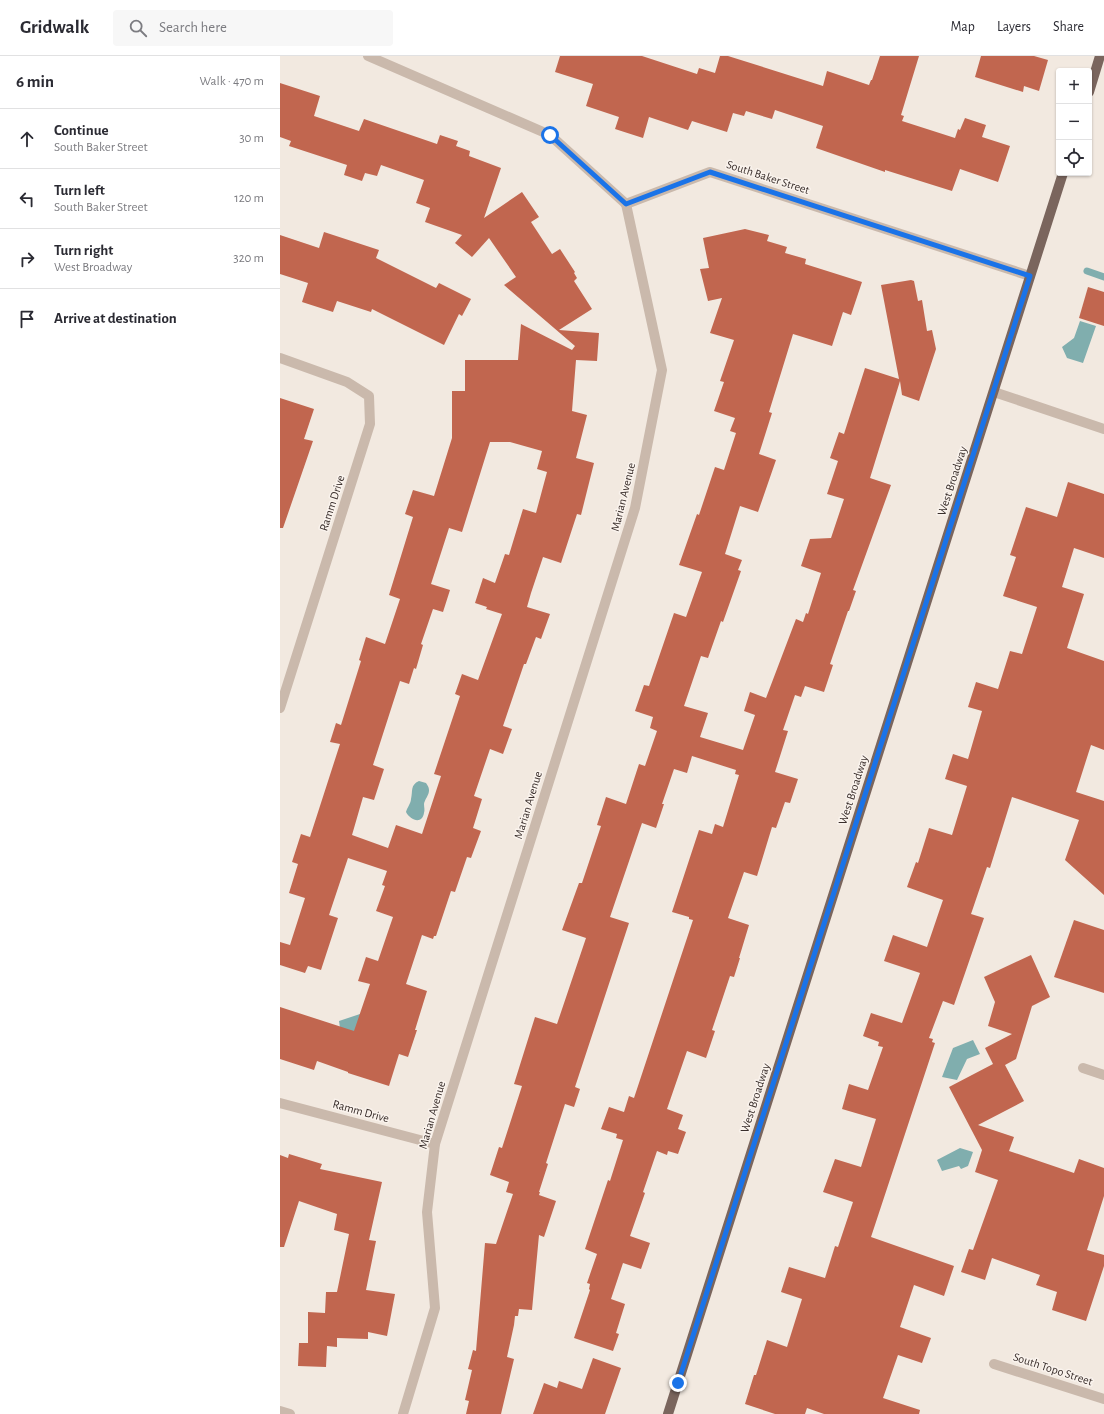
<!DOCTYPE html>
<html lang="en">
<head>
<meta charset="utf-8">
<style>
  :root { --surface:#fff; --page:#f7f7f7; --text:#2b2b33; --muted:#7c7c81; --line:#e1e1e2 }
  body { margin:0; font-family:"Alegreya Sans",sans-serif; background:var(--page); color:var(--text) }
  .controls { position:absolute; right:12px; top:12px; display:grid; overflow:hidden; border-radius:4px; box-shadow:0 1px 3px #0004 }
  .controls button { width:36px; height:36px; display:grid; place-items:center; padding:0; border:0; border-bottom:1px solid var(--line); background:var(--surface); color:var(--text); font:20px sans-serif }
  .stop { position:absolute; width:12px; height:12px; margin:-9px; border:3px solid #1a73e8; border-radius:50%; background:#fff }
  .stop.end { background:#1a73e8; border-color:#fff; box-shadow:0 1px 4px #0008 }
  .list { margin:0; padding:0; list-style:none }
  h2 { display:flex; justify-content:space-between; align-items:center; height:52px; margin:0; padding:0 16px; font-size:17px }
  h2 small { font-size:13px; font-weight:400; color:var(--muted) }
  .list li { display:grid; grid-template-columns:26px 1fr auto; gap:12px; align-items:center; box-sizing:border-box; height:60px; padding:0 16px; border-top:1px solid var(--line) }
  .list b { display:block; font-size:15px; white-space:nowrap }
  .list p { margin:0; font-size:13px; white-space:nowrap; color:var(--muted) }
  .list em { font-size:13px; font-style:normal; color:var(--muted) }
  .icon { flex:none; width:22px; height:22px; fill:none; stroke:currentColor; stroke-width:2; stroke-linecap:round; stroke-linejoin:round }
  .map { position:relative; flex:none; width:824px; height:1358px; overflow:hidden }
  header { display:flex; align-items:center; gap:24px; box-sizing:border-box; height:56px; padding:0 20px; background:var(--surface); border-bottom:1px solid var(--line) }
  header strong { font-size:19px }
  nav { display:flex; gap:22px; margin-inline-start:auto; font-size:14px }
  .search { width:280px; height:36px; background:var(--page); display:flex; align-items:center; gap:10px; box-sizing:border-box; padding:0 14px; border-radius:4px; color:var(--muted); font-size:15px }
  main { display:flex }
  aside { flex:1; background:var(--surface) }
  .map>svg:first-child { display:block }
  .water { fill:#80aeae }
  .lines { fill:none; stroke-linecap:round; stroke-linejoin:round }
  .stream { stroke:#80aeae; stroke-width:7 }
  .building { fill:#c1664f; fill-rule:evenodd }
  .minor { stroke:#cab9ac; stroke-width:10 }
  .major { stroke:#7a655d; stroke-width:10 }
  .route { stroke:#1a73e8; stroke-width:5 }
  .labels { text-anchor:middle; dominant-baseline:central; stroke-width:3; stroke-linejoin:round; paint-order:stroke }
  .street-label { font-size:12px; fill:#392e2b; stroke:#faf3ed }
</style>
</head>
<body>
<header>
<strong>Gridwalk</strong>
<div class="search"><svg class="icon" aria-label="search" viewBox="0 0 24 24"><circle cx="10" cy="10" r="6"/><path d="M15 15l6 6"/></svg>Search here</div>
<nav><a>Map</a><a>Layers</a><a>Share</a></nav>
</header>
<main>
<aside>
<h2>6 min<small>Walk · 470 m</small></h2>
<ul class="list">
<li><svg class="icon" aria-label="ahead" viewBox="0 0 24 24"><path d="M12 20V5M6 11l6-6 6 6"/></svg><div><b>Continue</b><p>South Baker Street</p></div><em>30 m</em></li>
<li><svg class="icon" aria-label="left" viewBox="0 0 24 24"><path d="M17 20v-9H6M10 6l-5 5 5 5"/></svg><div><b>Turn left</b><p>South Baker Street</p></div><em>120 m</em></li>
<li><svg class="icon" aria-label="right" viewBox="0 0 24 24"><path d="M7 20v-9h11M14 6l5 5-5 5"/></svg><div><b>Turn right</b><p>West Broadway</p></div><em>320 m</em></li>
<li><svg class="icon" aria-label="arrive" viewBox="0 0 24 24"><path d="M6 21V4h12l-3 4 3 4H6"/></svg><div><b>Arrive at destination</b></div></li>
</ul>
</aside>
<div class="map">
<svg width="824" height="1358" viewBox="0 0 824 1358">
  <rect width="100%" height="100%" fill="#f2e9e0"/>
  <!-- water -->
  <g class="water">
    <path d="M 800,265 L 816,270 L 803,307 L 787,302 L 782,291 L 794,282 Z"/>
    <path d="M 139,725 L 146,727 C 153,736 146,740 144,748 C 144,751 145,754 144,757 C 142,769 130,764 126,756 C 127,752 131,747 131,743 C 133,735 130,729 139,725 Z"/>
    <path d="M 80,958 L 99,969 L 61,979 L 59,965 Z"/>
    <path d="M 693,984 L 700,998 L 687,1003 L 677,1024 L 662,1021 L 673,992 Z"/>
    <path d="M 680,1092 L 693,1096 L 688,1110 L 681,1113 L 679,1110 L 662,1115 L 657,1104 Z"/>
  </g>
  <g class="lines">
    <!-- stream -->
    <path class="stream" d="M 807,215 L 824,221"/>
  </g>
  <!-- building -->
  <g class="building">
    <path d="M 280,0 L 362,0 L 417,18 L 419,12 L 435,17 L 440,0 L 448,0 L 543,30 L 547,15 L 589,29 L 591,24 L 592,24 L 600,0 L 639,0 L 621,59 L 624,60 L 622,65 L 675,82 L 678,73 L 680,74 L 685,62 L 706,69 L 702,81 L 730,90 L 718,126 L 680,113 L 672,135 L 605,114 L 605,116 L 536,92 L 543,70 L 495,54 L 492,63 L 466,55 L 464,60 L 453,57 L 447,76 L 412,65 L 408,74 L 369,61 L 363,82 L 335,73 L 339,61 L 306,50 L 313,28 L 275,16 Z"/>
    <path d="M 701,0 L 754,0 L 768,4 L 759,35 L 744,30 L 743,36 L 695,21 Z"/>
    <path d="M 0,27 L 40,40 L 34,60 L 79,75 L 84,63 L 157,88 L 160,79 L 178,85 L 176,90 L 190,95 L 189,100 L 221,112 L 204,162 L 242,136 L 259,161 L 251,166 L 272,198 L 280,193 L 295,216 L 294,217 L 297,222 L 294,225 L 312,253 L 279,274 L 319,277 L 317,305 L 296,304 L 292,355 L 307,359 L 296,402 L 314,407 L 301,459 L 297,458 L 281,507 L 263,501 L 251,537 L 247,551 L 270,558 L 261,583 L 256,581 L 246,608 L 244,608 L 223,670 L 232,673 L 223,698 L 210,693 L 194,740 L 202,743 L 193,772 L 201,775 L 191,802 L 187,801 L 175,836 L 171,835 L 156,880 L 154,880 L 153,883 L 142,879 L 126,928 L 147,935 L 135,974 L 137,974 L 128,1001 L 119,998 L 109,1030 L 68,1017 L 68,1016 L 37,1005 L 34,1014 L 0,1003 L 0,951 L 74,975 L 90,928 L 78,925 L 86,901 L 98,905 L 113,861 L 96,855 L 105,830 L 102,829 L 107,815 L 68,802 L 49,859 L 58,862 L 41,914 L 28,910 L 25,917 L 0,909 L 0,886 L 10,889 L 25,842 L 9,837 L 18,808 L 12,806 L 21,778 L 30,781 L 60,688 L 50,686 L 56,667 L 61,669 L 81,605 L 79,604 L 86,581 L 105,588 L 120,543 L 109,539 L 133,461 L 125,458 L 133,434 L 154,440 L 172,382 L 172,335 L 185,335 L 185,304 L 238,304 L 241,268 L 292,294 L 295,290 L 224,229 L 236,221 L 209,182 L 192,201 L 175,187 L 182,179 L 145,166 L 150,152 L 136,147 L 144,124 L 101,109 L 97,120 L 85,117 L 82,125 L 64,119 L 67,109 L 9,90 L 11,85 L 0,81 ZM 210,386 L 230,386 L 262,395 L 257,413 L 267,416 L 256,457 L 243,453 L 229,499 L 225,498 L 215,527 L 203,522 L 195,547 L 207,551 L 206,553 L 222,558 L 198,624 L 182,618 L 175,638 L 180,640 L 154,718 L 161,720 L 142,778 L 116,769 L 108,792 L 72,779 L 83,741 L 94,744 L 104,713 L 93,709 L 120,625 L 129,628 L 134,612 L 136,613 L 143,589 L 141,588 L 153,553 L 163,556 L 170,534 L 151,528 L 169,472 L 182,476 Z"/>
    <path d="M 465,173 L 489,179 L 487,185 L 507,191 L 505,197 L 526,203 L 525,208 L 582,226 L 571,259 L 563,256 L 552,290 L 513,278 L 489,356 L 492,357 L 479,398 L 496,404 L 478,456 L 460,450 L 445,498 L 462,504 L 458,514 L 461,515 L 443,566 L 441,565 L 428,602 L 421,600 L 404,650 L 428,657 L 420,681 L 463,694 L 475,659 L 464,655 L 470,636 L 486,642 L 516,563 L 523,566 L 526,557 L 528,558 L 541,517 L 521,510 L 530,483 L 551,482 L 564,443 L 547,438 L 558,405 L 550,402 L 559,376 L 564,378 L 585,312 L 619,323 L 601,229 L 631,224 L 634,225 L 638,245 L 642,244 L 647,275 L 652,274 L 656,293 L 639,345 L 622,339 L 620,325 L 590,422 L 611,429 L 573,534 L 576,535 L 569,555 L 568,555 L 550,608 L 553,609 L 544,636 L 525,630 L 521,641 L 515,639 L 503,674 L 508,675 L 495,716 L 518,723 L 510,747 L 505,746 L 496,772 L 492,771 L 477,820 L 464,816 L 448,862 L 469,869 L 459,902 L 460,902 L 454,921 L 450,920 L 432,974 L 435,975 L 426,1002 L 407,995 L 387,1053 L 403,1059 L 398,1073 L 406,1076 L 398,1098 L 388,1095 L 387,1099 L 377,1095 L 363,1136 L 365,1137 L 350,1180 L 370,1187 L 361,1213 L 343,1207 L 331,1243 L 345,1248 L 336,1277 L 339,1278 L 333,1295 L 294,1282 L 310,1234 L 309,1233 L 310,1228 L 307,1227 L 317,1198 L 305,1193 L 328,1124 L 330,1125 L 343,1084 L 336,1082 L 337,1078 L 321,1073 L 329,1051 L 344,1056 L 349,1040 L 354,1042 L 413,864 L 409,863 L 409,861 L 392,856 L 419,774 L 432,778 L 435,768 L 443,771 L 459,719 L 455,718 L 456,714 L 412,700 L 407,717 L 394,713 L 382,748 L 384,748 L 376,772 L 362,767 L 330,861 L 349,867 L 295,1031 L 300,1033 L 294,1051 L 285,1048 L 266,1107 L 268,1108 L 259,1136 L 260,1136 L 259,1139 L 276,1145 L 264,1181 L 259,1179 L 252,1254 L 239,1253 L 238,1260 L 235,1260 L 234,1269 L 227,1301 L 234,1303 L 221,1358 L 186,1358 L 189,1345 L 185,1344 L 192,1314 L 188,1313 L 193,1294 L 196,1295 L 205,1187 L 216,1188 L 233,1138 L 226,1136 L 229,1126 L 210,1119 L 219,1091 L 222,1092 L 242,1030 L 234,1028 L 255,961 L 277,968 L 306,882 L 282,874 L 299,827 L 302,827 L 321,770 L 317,769 L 326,741 L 346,748 L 359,708 L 365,710 L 377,675 L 370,672 L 373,661 L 355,655 L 364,629 L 369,630 L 394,557 L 406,561 L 422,516 L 399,509 L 417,458 L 419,459 L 435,411 L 444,414 L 456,377 L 450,375 L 455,362 L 434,355 L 444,326 L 440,325 L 454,284 L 430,277 L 442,242 L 428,245 L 420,213 L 429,212 L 423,182 Z"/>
    <path d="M 44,176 L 99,194 L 96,202 L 156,232 L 159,227 L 191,243 L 182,260 L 179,258 L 164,289 L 92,253 L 91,256 L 57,245 L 53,256 L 22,246 L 28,227 L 0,218 L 0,179 L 39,192 Z"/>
    <path d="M 808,231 L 824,236 L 824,270 L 799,262 Z"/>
    <path d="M 0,342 L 34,353 L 24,383 L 33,385 L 3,472 L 0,472 Z"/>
    <path d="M 788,426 L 824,438 L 824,502 L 794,492 L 782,531 L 804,538 L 787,592 L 824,605 L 824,694 L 811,689 L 796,736 L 824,745 L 824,839 L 785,804 L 799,764 L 732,741 L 710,812 L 707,811 L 691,858 L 704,862 L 674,949 L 663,945 L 649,982 L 653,983 L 652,986 L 655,987 L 591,1181 L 674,1210 L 664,1240 L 634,1229 L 620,1271 L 651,1282 L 642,1307 L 618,1299 L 603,1342 L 640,1354 L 639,1358 L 544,1358 L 527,1352 L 525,1358 L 495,1358 L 465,1348 L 474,1319 L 476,1319 L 487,1284 L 507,1291 L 522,1243 L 501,1236 L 509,1211 L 545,1222 L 555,1190 L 558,1191 L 573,1146 L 543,1136 L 555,1103 L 581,1111 L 596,1063 L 562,1053 L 569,1028 L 588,1034 L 603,991 L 598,990 L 599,986 L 583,980 L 591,957 L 622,967 L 640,917 L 604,905 L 613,879 L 647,891 L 663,844 L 627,831 L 636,806 L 638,807 L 649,772 L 672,779 L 687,730 L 665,723 L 673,698 L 688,703 L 702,655 L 688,651 L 696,626 L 718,633 L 730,595 L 742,598 L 757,551 L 723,540 L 736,501 L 730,499 L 746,451 L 777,461 Z"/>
    <path d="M 794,864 L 824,874 L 824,937 L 774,921 Z"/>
    <path d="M 751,899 L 770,941 L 752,950 L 736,1003 L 725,1009 L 744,1045 L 698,1069 L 734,1081 L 729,1095 L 794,1117 L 799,1103 L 824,1112 L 824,1140 L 807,1194 L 824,1199 L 824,1210 L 806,1265 L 772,1254 L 777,1236 L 756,1229 L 760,1219 L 712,1202 L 705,1224 L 681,1216 L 689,1193 L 693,1194 L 718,1124 L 695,1116 L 702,1094 L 669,1031 L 713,1008 L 705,992 L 732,978 L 708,970 L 715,946 L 704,921 Z"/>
    <path d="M 9,1098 L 42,1108 L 40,1113 L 102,1126 L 89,1184 L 96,1185 L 86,1234 L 115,1238 L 107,1280 L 88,1276 L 88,1283 L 57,1282 L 57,1291 L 47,1290 L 46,1311 L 18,1310 L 19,1287 L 28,1287 L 28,1256 L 45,1257 L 46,1236 L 57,1236 L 69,1178 L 54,1174 L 57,1158 L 19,1145 L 4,1191 L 0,1191 L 0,1099 L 8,1102 Z"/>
    <path d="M 313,1302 L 341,1312 L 325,1358 L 253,1358 L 264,1327 L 277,1332 L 279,1325 L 302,1333 Z"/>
  </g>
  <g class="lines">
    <!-- minor -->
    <g class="minor">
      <path d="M 88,0 L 270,79 L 346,148 L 430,116 L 750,220"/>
      <path d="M 0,302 L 67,326 L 89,340 L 90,368 L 0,652"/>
      <path d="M 714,336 L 824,373"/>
      <path d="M 803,1012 L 824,1019"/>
      <path d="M 0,1047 L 155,1088"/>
      <path d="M 714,1308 L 824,1343"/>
      <path d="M 0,1355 L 10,1358"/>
      <path d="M 123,1358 L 155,1252 L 147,1156 L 155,1088 L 355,452 L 382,314 L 346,148"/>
    </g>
    <!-- major -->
    <g class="major">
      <path d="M 809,36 L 820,0"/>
      <path d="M 388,1358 L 783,117"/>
    </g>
  </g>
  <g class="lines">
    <!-- route -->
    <path class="route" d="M 270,79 L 346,148 L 430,116 L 750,220 L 398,1327"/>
  </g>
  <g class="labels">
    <!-- street labels -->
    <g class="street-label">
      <text transform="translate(488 121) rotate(18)">South Baker Street</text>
      <text transform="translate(672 425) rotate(-72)">West Broadway</text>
      <text transform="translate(343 441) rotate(-76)">Marian Avenue</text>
      <text transform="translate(52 447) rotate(-72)">Ramm Drive</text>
      <text transform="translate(573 734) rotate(-72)">West Broadway</text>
      <text transform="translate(248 749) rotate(-73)">Marian Avenue</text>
      <text transform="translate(475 1042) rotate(-72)">West Broadway</text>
      <text transform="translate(81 1055) rotate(15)">Ramm Drive</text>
      <text transform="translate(152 1059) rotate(-74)">Marian Avenue</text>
      <text transform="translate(773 1313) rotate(18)">South Topo Street</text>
    </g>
  </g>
</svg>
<div class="controls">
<button>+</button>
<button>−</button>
<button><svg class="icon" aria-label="locate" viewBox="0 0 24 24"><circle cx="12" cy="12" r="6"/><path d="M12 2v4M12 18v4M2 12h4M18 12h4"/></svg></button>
</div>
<div class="stop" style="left:270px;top:79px"></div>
<div class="stop end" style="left:398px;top:1327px"></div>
</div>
</main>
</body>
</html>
